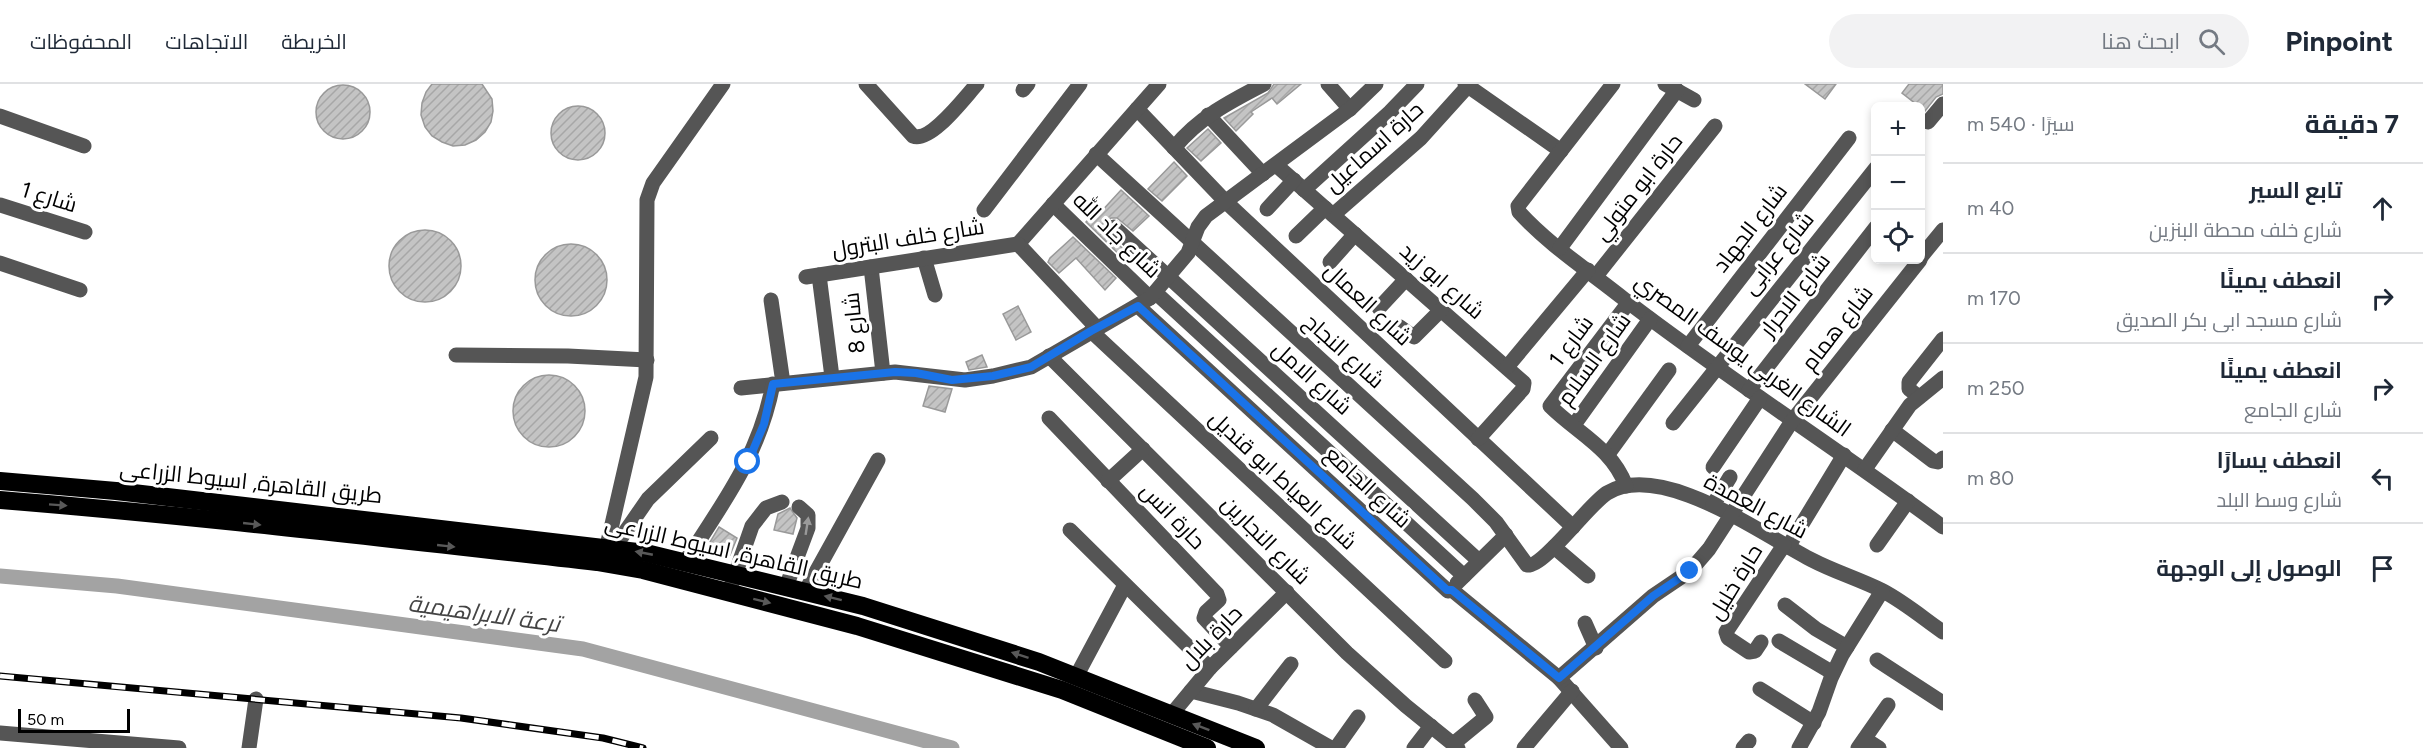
<!DOCTYPE html>
<html lang="ar">
<head>
<meta charset="utf-8">
<style>
  :root { --surface:#fff; --page:#f2f2f3; --text:#1f2937; --muted:#747a83; --line:#e0e1e3 }
  body { margin:0; font-family:Figtree,Cairo,sans-serif; background:var(--page); color:var(--text); direction:rtl }
  .controls { position:absolute; right:18px; top:18px; display:grid; overflow:hidden; border-radius:9px; box-shadow:0 3px 9px #0003 }
  .controls button { width:54px; height:54px; display:grid; place-items:center; padding:0; border:0; border-bottom:2px solid var(--line); background:var(--surface); color:var(--text); font:30px sans-serif }
  .scale { position:absolute; left:18px; bottom:15px; width:112px; box-sizing:border-box; padding-left:6px; border:3px solid #000; border-top:0; font-size:16px; line-height:21px; white-space:nowrap; color:#000; -webkit-text-stroke:4px #fff; paint-order:stroke }
  .stop { position:absolute; width:18px; height:18px; margin:-14px; border:4px solid #1a73e8; border-radius:50%; background:#fff }
  .stop.end { background:#1a73e8; border-color:#fff; box-shadow:0 2px 6px #0008 }
  .list { margin:0; padding:0; list-style:none }
  h2 { display:flex; justify-content:space-between; align-items:center; height:78px; margin:0; padding:0 24px; font-size:26px }
  h2 small { font-size:20px; font-weight:400; color:var(--muted) }
  .list li { display:grid; grid-template-columns:39px 1fr auto; gap:18px; align-items:center; box-sizing:border-box; height:90px; padding:0 24px; border-top:2px solid var(--line) }
  .list b { display:block; font-size:22px; white-space:nowrap }
  .list p { margin:0; font-size:20px; white-space:nowrap; color:var(--muted) }
  .list em { font-size:20px; font-style:normal; color:var(--muted) }
  .icon { flex:none; width:33px; height:33px; fill:none; stroke:currentColor; stroke-width:2; stroke-linecap:round; stroke-linejoin:round }
  .map { position:relative; flex:none; width:1943px; height:664px; overflow:hidden; direction:ltr }
  header { display:flex; align-items:center; gap:36px; box-sizing:border-box; height:84px; padding:0 30px; background:var(--surface); border-bottom:2px solid var(--line) }
  header strong { font-size:28px }
  nav { display:flex; gap:33px; margin-inline-start:auto; font-size:21px }
  .search { width:420px; height:54px; background:var(--page); display:flex; align-items:center; gap:15px; box-sizing:border-box; padding:0 21px; border-radius:33px; color:var(--muted); font-size:22px }
  main { display:flex }
  aside { flex:1; background:var(--surface) }
  .map>svg:first-child { display:block }
  .lines { fill:none; stroke-linecap:round; stroke-linejoin:round }
  .canal { stroke:#a3a3a3; stroke-width:15 }
  .building { fill:url(#building-hatch); stroke:#999; stroke-width:1.5 }
  .minor { stroke:#555; stroke-width:15 }
  .highway { stroke:#000; stroke-width:18 }
  .rail-casing { stroke:#000; stroke-width:7 }
  .rail { stroke:#fff; stroke-width:4.5; stroke-dasharray:14; stroke-linecap:butt }
  .oneway { fill:#595959 }
  .oneway2 { fill:#999 }
  .route { stroke:#1a73e8; stroke-width:8 }
  .labels { text-anchor:middle; dominant-baseline:central; stroke-width:6; stroke-linejoin:round; paint-order:stroke }
  .street-label { font-size:22px; fill:#000; stroke:#fff }
  .water-label { font-size:24px; font-style:italic; fill:#444; stroke:#fff }
</style>
</head>
<body>
<header>
<strong>Pinpoint</strong>
<div class="search"><svg class="icon" aria-label="search" viewBox="0 0 24 24"><circle cx="10" cy="10" r="6"/><path d="M15 15l6 6"/></svg>ابحث هنا</div>
<nav><a>الخريطة</a><a>الاتجاهات</a><a>المحفوظات</a></nav>
</header>
<main>
<aside>
<h2>7 دقيقة<small>سيرًا · 540 m</small></h2>
<ul class="list">
<li><svg class="icon" aria-label="ahead" viewBox="0 0 24 24"><path d="M12 20V5M6 11l6-6 6 6"/></svg><div><b>تابع السير</b><p>شارع خلف محطة البنزين</p></div><em>40 m</em></li>
<li><svg class="icon" aria-label="right" viewBox="0 0 24 24"><path d="M7 20v-9h11M14 6l5 5-5 5"/></svg><div><b>انعطف يمينًا</b><p>شارع مسجد ابى بكر الصديق</p></div><em>170 m</em></li>
<li><svg class="icon" aria-label="right" viewBox="0 0 24 24"><path d="M7 20v-9h11M14 6l5 5-5 5"/></svg><div><b>انعطف يمينًا</b><p>شارع الجامع</p></div><em>250 m</em></li>
<li><svg class="icon" aria-label="left" viewBox="0 0 24 24"><path d="M17 20v-9H6M10 6l-5 5 5 5"/></svg><div><b>انعطف يسارًا</b><p>شارع وسط البلد</p></div><em>80 m</em></li>
<li><svg class="icon" aria-label="arrive" viewBox="0 0 24 24"><path d="M6 21V4h12l-3 4 3 4H6"/></svg><div><b>الوصول إلى الوجهة</b></div></li>
</ul>
</aside>
<div class="map">
<svg width="1943" height="664" viewBox="0 0 1943 664">
  <defs>
    <pattern id="building-hatch" width="6" height="6" patternUnits="userSpaceOnUse" patternTransform="scale(1.5)"><rect width="6" height="6" fill="#c4c4c4"/><path d="M-1 1l2-2M0 6l6-6M5 7l2-2" fill="none" stroke="#a7a7a7"/></pattern>
  </defs>
  <rect width="100%" height="100%" fill="#fff"/>
  <g class="lines">
    <!-- canal -->
    <path class="canal" d="M 0,492 L 117,502 L 583,565 L 952,664"/>
  </g>
  <!-- building -->
  <g class="building">
    <path d="M 432,0 L 482,0 L 492,15 L 493,27 L 491,38 L 485,48 L 476,56 L 465,61 L 453,62 L 442,58 L 432,52 L 425,43 L 421,31 L 422,19 L 426,8 Z"/>
    <path d="M 1274,0 L 1301,0 L 1277,20 L 1272,14 L 1251,28 L 1253,30 L 1236,47 L 1224,34 L 1268,9 Z"/>
    <path d="M 1805,0 L 1836,0 L 1825,15 Z"/>
    <path d="M 1909,0 L 1943,0 L 1943,10 L 1936,13 L 1925,27 L 1902,9 Z"/>
    <circle cx="343" cy="28" r="27"/>
    <circle cx="578" cy="49" r="27"/>
    <path d="M 1208,45 L 1221,59 L 1201,77 L 1187,64 Z"/>
    <path d="M 1174,78 L 1187,92 L 1162,117 L 1148,105 Z"/>
    <path d="M 1121,106 L 1149,132 L 1133,147 L 1117,134 L 1111,134 L 1105,140 L 1107,150 L 1134,175 L 1129,180 L 1086,138 L 1096,128 L 1099,130 Z"/>
    <circle cx="425" cy="182" r="36"/>
    <path d="M 1073,153 L 1116,194 L 1105,206 L 1076,174 L 1059,189 L 1048,178 L 1050,174 Z"/>
    <circle cx="571" cy="196" r="36"/>
    <path d="M 1018,222 L 1031,248 L 1016,256 L 1003,230 Z"/>
    <path d="M 982,271 L 987,283 L 969,286 L 966,278 Z"/>
    <circle cx="549" cy="327" r="36"/>
    <path d="M 929,302 L 952,305 L 945,328 L 923,322 Z"/>
    <path d="M 790,424 L 797,434 L 793,450 L 774,446 L 778,430 Z"/>
    <path d="M 719,443 L 737,454 L 730,471 L 707,463 Z"/>
  </g>
  <g class="lines">
    <!-- minor -->
    <g class="minor">
      <path d="M 866,0 L 913,52 C 931,59 965,13 977,0"/>
      <path d="M 1328,0 L 1350,25"/>
      <path d="M 1465,0 L 1561,67"/>
      <path d="M 1613,0 L 1518,122 L 1519,128 C 1549,161 1589,187 1624,215 C 1728,295 1838,365 1943,443"/>
      <path d="M 1665,0 L 1694,16"/>
      <path d="M 1023,6 L 1028,0"/>
      <path d="M 1137,25 L 1226,118 L 1573,443"/>
      <path d="M 1208,31 L 1263,90"/>
      <path d="M 0,32 L 84,62"/>
      <path d="M 1928,38 L 1943,20"/>
      <path d="M 1174,64 C 1198,34 1231,17 1264,0"/>
      <path d="M 1096,70 L 1473,415 L 1496,438 L 1527,481 C 1543,484 1589,420 1607,409 C 1661,376 1763,451 1812,476 C 1835,488 1859,495 1883,507 C 1904,518 1923,534 1943,548"/>
      <path d="M 1276,81 L 1524,299 L 1523,305 L 1478,355"/>
      <path d="M 1304,106 L 1390,28 L 1417,0"/>
      <path d="M 1053,120 L 1150,214"/>
      <path d="M 0,121 L 85,148"/>
      <path d="M 1267,125 L 1294,96"/>
      <path d="M 984,126 L 1080,0"/>
      <path d="M 1333,131 L 1421,54 L 1468,2"/>
      <path d="M 1114,143 L 1479,477"/>
      <path d="M 1296,152 L 1325,124"/>
      <path d="M 1018,160 L 1159,0"/>
      <path d="M 1018,160 L 1097,244"/>
      <path d="M 1560,164 L 1677,6"/>
      <path d="M 924,174 L 935,211"/>
      <path d="M 1920,174 L 1943,146"/>
      <path d="M 1330,178 L 1355,150"/>
      <path d="M 0,179 L 80,206"/>
      <path d="M 871,183 L 883,289"/>
      <path d="M 819,191 L 832,293"/>
      <path d="M 1596,192 L 1715,42"/>
      <path d="M 806,193 L 1018,160"/>
      <path d="M 1156,209 L 1464,492"/>
      <path d="M 771,216 L 783,299"/>
      <path d="M 1138,222 L 1448,507 L 1452,506 L 1559,594 L 1621,664"/>
      <path d="M 1379,224 L 1406,195"/>
      <path d="M 1400,243 L 1414,253 L 1441,226"/>
      <path d="M 1091,247 L 1445,577"/>
      <path d="M 1688,262 L 1849,54"/>
      <path d="M 456,271 L 568,272 L 647,276"/>
      <path d="M 1049,272 L 1347,569 L 1406,622 L 1458,664"/>
      <path d="M 1507,283 L 1588,186"/>
      <path d="M 741,304 L 895,288 L 965,296 L 993,292 L 1031,283 L 1150,214 L 1188,169 L 1198,143 L 1206,132 L 1350,25 L 1376,0"/>
      <path d="M 1749,306 L 1876,143"/>
      <path d="M 1919,313 L 1909,305 L 1909,298 L 1943,255"/>
      <path d="M 1049,334 L 1217,510 L 1219,516 L 1206,528 L 1204,534 L 1231,563"/>
      <path d="M 1673,339 L 1876,84"/>
      <path d="M 1574,341 L 1650,235"/>
      <path d="M 1892,346 L 1933,377 L 1938,378 L 1943,374"/>
      <path d="M 1608,370 L 1669,286"/>
      <path d="M 1713,383 L 1760,314"/>
      <path d="M 1865,385 L 1910,321 L 1943,294"/>
      <path d="M 1108,397 L 1143,365"/>
      <path d="M 1626,402 C 1612,364 1577,349 1550,322 L 1629,218"/>
      <path d="M 1713,421 L 1730,393"/>
      <path d="M 1070,446 L 1210,584"/>
      <path d="M 1877,461 L 1908,417"/>
      <path d="M 607,462 L 646,293 L 647,116 L 653,99 L 723,0"/>
      <path d="M 1554,463 L 1588,492"/>
      <path d="M 1788,463 L 1844,371"/>
      <path d="M 614,464 L 648,415 L 711,354"/>
      <path d="M 685,478 C 723,419 759,372 773,300"/>
      <path d="M 1457,499 L 1506,451"/>
      <path d="M 786,503 L 808,444 L 808,431 L 799,423"/>
      <path d="M 729,508 L 752,442 L 766,424 L 782,418"/>
      <path d="M 805,508 L 878,376"/>
      <path d="M 1785,521 L 1816,545 L 1847,563"/>
      <path d="M 1585,539 L 1596,564"/>
      <path d="M 1779,557 L 1833,589"/>
      <path d="M 1761,558 L 1755,567 L 1749,568 L 1728,554 L 1726,548 L 1784,461"/>
      <path d="M 1877,576 L 1943,619"/>
      <path d="M 1077,591 L 1125,501"/>
      <path d="M 1559,594 L 1653,512 L 1690,487 L 1709,465 L 1792,337 L 1920,176"/>
      <path d="M 1760,605 L 1814,639"/>
      <path d="M 1191,607 L 1238,619 L 1273,631 L 1331,664"/>
      <path d="M 1256,625 L 1291,580"/>
      <path d="M 1171,631 L 1210,584 L 1287,508"/>
      <path d="M 0,649 L 179,664"/>
      <path d="M 1865,655 L 1879,664"/>
      <path d="M 1453,660 L 1486,633 L 1475,616"/>
      <path d="M 249,664 L 256,615"/>
      <path d="M 1336,664 L 1358,633"/>
      <path d="M 1414,664 L 1431,642"/>
      <path d="M 1524,664 L 1572,607"/>
      <path d="M 1743,664 L 1749,657"/>
      <path d="M 1799,664 L 1819,628 L 1831,594 L 1842,571 L 1882,507"/>
      <path d="M 1858,664 L 1888,621"/>
    </g>
    <!-- highway -->
    <g class="highway">
      <path d="M 0,397 L 116,407 L 646,469 L 863,522 L 1039,578 L 1256,664"/>
      <path d="M 0,416 C 199,432 398,456 597,478 L 643,486 L 857,542 L 1062,606 L 1207,664"/>
    </g>
    <!-- rail casing -->
    <g class="rail-casing">
      <path id="rail" d="M 0,592 L 461,634 L 603,654 L 643,664"/>
    </g>
    <!-- rail -->
    <use href="#rail" class="rail"/>
  </g>
  <!-- one-way arrows -->
  <defs><path id="oneway-solid" d="M-6-.8H1V-3.2L6.5 0L1 3.2V.8H-6Z" transform="scale(1.5)"/></defs>
  <g class="oneway">
    <use href="#oneway-solid" transform="translate(58 421) rotate(4)"/>
    <use href="#oneway-solid" transform="translate(252 440) rotate(6)"/>
    <use href="#oneway-solid" transform="translate(446 462) rotate(6)"/>
    <use href="#oneway-solid" transform="translate(644 469) rotate(-169)"/>
    <use href="#oneway-solid" transform="translate(833 514) rotate(-166)"/>
    <use href="#oneway-solid" transform="translate(762 517) rotate(14)"/>
    <use href="#oneway-solid" transform="translate(1020 571) rotate(-162)"/>
    <use href="#oneway-solid" transform="translate(1201 643) rotate(-159)"/>
  </g>
  <use class="oneway2" href="#oneway-solid" transform="translate(807 442) rotate(-81)"/>
  <g class="lines">
    <!-- route -->
    <path class="route" d="M 748,378 L 764,340 L 773,300 L 895,288 L 916,289 L 952,296 L 993,292 L 1031,283 L 1091,247 L 1138,222 L 1447,506 L 1452,506 L 1559,594 L 1653,512 L 1690,487"/>
  </g>
  <g class="labels">
    <!-- street labels -->
    <g class="street-label">
      <text transform="translate(1374 63) rotate(-42)">حارة اسماعيل</text>
      <text transform="translate(1638 103) rotate(-52)">حارة ابو متولي</text>
      <text transform="translate(49 113) rotate(17)">شارع 1</text>
      <text transform="translate(1750 144) rotate(-52)">شارع الجهاد</text>
      <text transform="translate(1117 151) rotate(44)">شارع جاد الله</text>
      <text transform="translate(908 154) rotate(-9)">شارع خلف البترول</text>
      <text transform="translate(1778 169) rotate(-51)">شارع عرابى</text>
      <text transform="translate(1442 197) rotate(41)">شارع ابو زيد</text>
      <text transform="translate(1795 211) rotate(-52)">شارع الاحرار</text>
      <text transform="translate(1368 220) rotate(43)">شارع العمال</text>
      <text transform="translate(854 239) rotate(-96)">شارع 8</text>
      <text transform="translate(1837 244) rotate(-52)">شارع همام</text>
      <text transform="translate(1571 257) rotate(-53)">شارع 1</text>
      <text transform="translate(1344 267) rotate(42)">شارع النجاح</text>
      <text transform="translate(1743 271) rotate(36)">الشارع الغربى يوسف المصري</text>
      <text transform="translate(1594 275) rotate(-54)">شارع السلام</text>
      <text transform="translate(1312 294) rotate(42)">شارع الامل</text>
      <text transform="translate(1283 396) rotate(43)">شارع العياط ابو قنديل</text>
      <text transform="translate(251 398) rotate(6)">طريق القاهرة, اسيوط الزراعى</text>
      <text transform="translate(1368 403) rotate(43)">شارع الجامع</text>
      <text transform="translate(1756 422) rotate(28)">شارع العمدة</text>
      <text transform="translate(1173 432) rotate(46)">حارة انس</text>
      <text transform="translate(1266 456) rotate(45)">شارع النجارين</text>
      <text transform="translate(734 468) rotate(13)">طريق القاهرة, اسيوط الزراعى</text>
      <text transform="translate(1735 498) rotate(-59)">حارة خليل</text>
      <text transform="translate(1211 553) rotate(-46)">حارة بلال</text>
    </g>
    <!-- water labels -->
    <g class="water-label">
      <text transform="translate(484 529) rotate(8)">ترعة الابراهيمية</text>
    </g>
  </g>
</svg>
<div class="controls">
<button>+</button>
<button>−</button>
<button><svg class="icon" aria-label="locate" viewBox="0 0 24 24"><circle cx="12" cy="12" r="6"/><path d="M12 2v4M12 18v4M2 12h4M18 12h4"/></svg></button>
</div>
<div class="scale">50 m</div>
<div class="stop" style="left:748px;top:378px"></div>
<div class="stop end" style="left:1690px;top:487px"></div>
</div>
</main>
</body>
</html>
